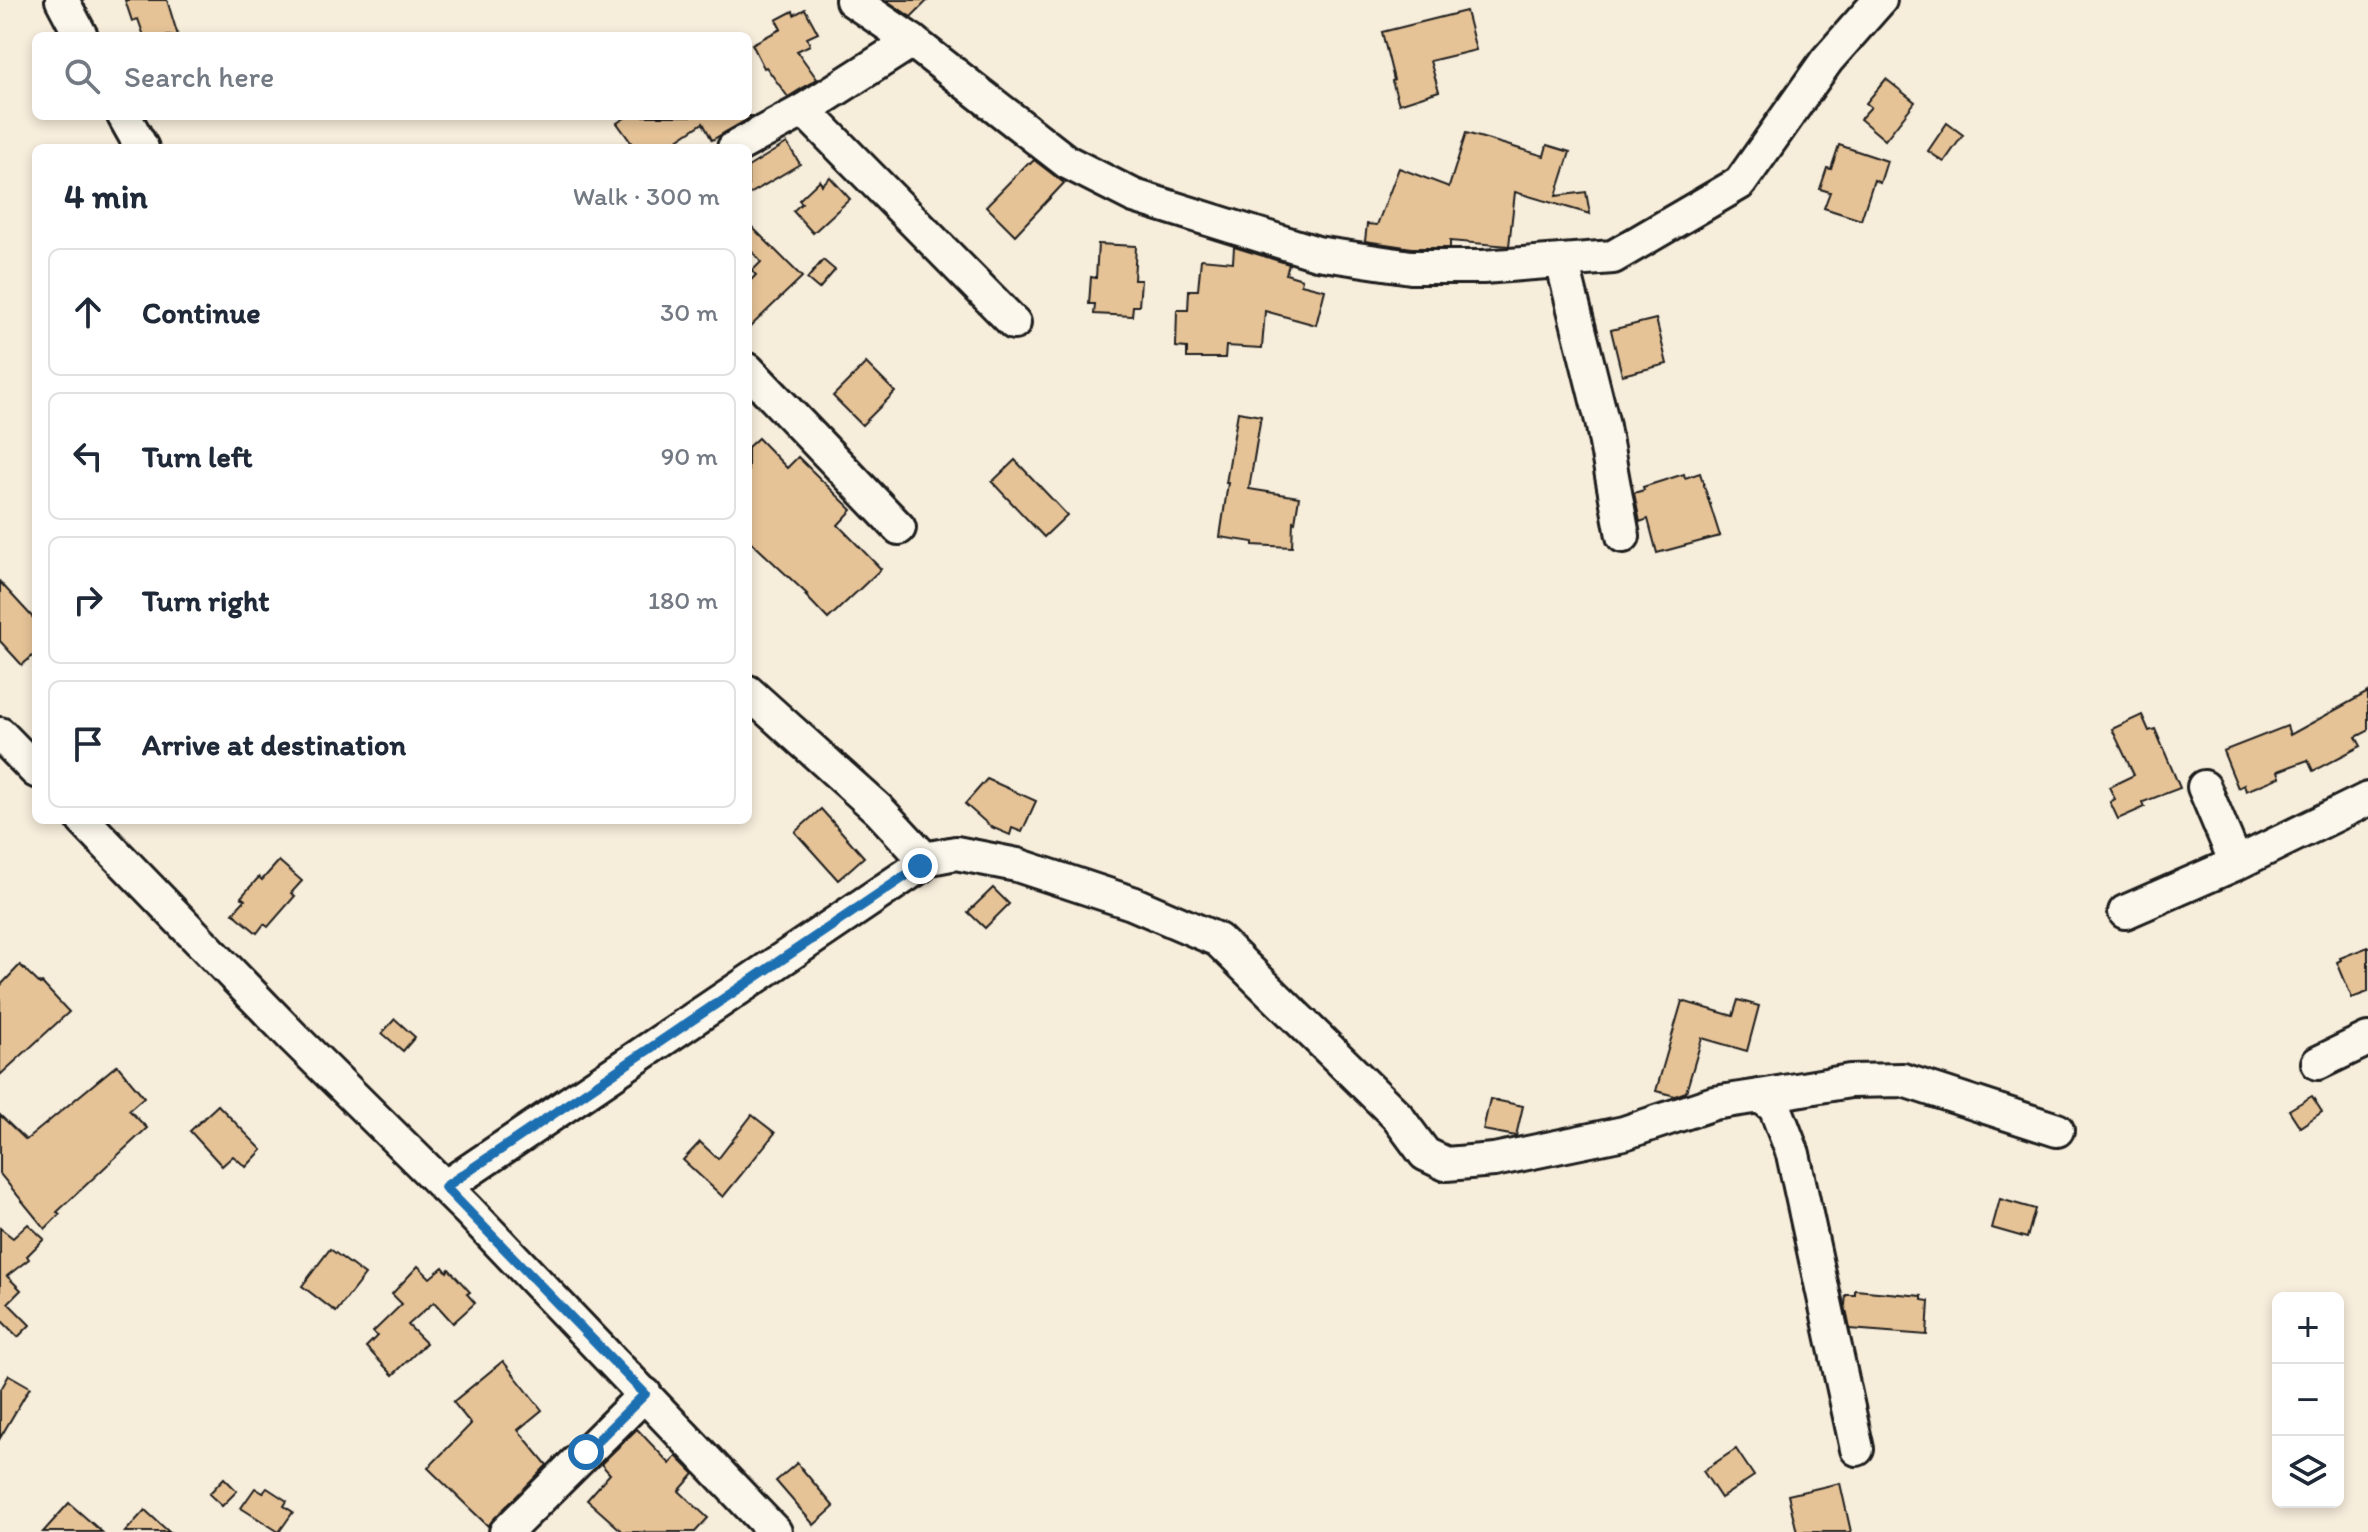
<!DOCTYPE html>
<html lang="en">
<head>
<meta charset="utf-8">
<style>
  :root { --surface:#fff; --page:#f6f6f7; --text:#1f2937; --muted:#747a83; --line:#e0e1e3 }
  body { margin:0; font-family:Itim,sans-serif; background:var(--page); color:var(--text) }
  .controls { position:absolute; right:24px; bottom:24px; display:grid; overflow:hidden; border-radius:12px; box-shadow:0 4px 12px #0003 }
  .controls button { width:72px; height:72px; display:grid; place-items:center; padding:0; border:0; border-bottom:2px solid var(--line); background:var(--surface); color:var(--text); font:40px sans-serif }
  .stop { position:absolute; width:24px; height:24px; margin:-18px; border:6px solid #1f6fb2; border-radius:50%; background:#fff }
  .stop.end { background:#1f6fb2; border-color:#fff; box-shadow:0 2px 8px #0008 }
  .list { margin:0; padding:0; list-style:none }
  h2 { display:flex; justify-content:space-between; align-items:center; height:104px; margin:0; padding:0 32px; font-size:34px }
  h2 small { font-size:26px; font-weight:400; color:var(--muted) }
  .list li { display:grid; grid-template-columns:52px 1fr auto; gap:24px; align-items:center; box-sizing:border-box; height:128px; margin:0 16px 16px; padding:0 16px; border:2px solid var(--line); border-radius:12px }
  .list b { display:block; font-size:30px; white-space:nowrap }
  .list em { font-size:26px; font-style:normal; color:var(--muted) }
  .icon { flex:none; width:44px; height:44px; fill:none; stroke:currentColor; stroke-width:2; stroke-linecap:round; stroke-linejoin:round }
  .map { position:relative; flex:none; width:2368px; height:1532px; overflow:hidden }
  .search { position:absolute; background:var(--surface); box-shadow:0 4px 12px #0003; left:32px; top:32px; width:720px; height:88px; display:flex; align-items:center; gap:20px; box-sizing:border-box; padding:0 28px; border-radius:12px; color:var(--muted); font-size:30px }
  .panel { position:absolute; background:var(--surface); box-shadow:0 4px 12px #0003; left:32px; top:144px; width:720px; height:680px; border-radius:12px }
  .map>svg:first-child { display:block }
  .building { fill:#e6c397; stroke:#1c1c1c; stroke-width:2 }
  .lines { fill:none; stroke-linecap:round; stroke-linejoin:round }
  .minor-casing { stroke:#1c1c1c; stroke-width:38 }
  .minor { stroke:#fbf7ec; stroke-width:32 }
  .route { stroke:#1f6fb2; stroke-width:10 }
</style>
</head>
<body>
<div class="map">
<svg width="2368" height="1532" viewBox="0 0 2368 1532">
  <rect width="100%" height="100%" fill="#f7eddb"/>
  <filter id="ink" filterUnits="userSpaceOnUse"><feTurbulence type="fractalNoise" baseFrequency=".0125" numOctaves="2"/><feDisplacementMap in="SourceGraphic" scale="16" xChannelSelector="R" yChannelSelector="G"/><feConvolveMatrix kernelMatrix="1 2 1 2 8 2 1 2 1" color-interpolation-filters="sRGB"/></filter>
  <g filter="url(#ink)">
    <!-- building -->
    <g class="building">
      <path d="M 125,0 L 167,0 L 178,36 L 144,36 L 138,19 L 132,21 Z"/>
      <path d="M 886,0 L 928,0 L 911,17 Z"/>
      <path d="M 805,9 L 818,33 L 807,38 L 810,45 L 797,51 L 817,79 L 788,97 L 766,67 L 764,68 L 752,44 L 781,29 L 776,20 L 793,11 L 794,15 Z"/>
      <path d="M 1466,11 L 1476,50 L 1430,61 L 1439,91 L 1399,104 L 1392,81 L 1394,80 L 1382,32 Z"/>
      <path d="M 1886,79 L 1915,102 L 1885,140 L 1860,119 L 1871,107 L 1866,103 Z"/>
      <path d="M 628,116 L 753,116 L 712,140 L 703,123 L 665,148 L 635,148 L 617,123 Z"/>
      <path d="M 1947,123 L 1963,135 L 1944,162 L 1928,151 Z"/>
      <path d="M 1466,133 L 1544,156 L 1547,145 L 1570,152 L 1556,196 L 1586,192 L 1590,214 L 1515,192 L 1509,246 L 1450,241 L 1450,248 L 1412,248 L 1365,241 L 1367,224 L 1377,225 L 1399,168 L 1449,187 Z"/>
      <path d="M 787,143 L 800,164 L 748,195 L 748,167 Z"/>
      <path d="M 1839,145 L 1887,161 L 1880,183 L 1874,180 L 1861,220 L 1824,208 L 1830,192 L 1820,189 L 1827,168 L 1831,169 Z"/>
      <path d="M 1034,160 L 1064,183 L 1015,235 L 986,206 L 1028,163 L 1030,164 Z"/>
      <path d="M 830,177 L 850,199 L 813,233 L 793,211 L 802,203 L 799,200 L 820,180 L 822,185 Z"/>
      <path d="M 748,223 L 802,277 L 748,329 L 748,283 L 756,275 L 752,271 L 761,262 L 748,247 Z"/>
      <path d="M 1098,244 L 1136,246 L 1134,280 L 1141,280 L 1139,306 L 1133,306 L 1132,316 L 1094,314 L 1095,304 L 1089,304 L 1091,277 L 1096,278 Z"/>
      <path d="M 1234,247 L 1289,264 L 1286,274 L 1302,279 L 1301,284 L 1325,290 L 1316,325 L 1265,311 L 1262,348 L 1226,346 L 1225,358 L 1187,358 L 1187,348 L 1176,347 L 1177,310 L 1188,310 L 1189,290 L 1198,290 L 1201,259 L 1233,262 Z"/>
      <path d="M 823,260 L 835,270 L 819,289 L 807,279 Z"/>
      <path d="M 1656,319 L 1667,364 L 1622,375 L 1611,330 Z"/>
      <path d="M 866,363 L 895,392 L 862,425 L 833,396 Z"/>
      <path d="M 1238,412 L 1261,416 L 1249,489 L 1299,497 L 1295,522 L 1293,521 L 1292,547 L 1253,545 L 1253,542 L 1220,537 L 1228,483 L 1226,483 Z"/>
      <path d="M 758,438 L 787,468 L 798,457 L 852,510 L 838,525 L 881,569 L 828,619 L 805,595 L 807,594 L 748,539 L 748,447 Z"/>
      <path d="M 1015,460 L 1067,515 L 1044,537 L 992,482 Z"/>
      <path d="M 1700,473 L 1720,536 L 1657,553 L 1648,519 L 1640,522 L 1634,493 L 1644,490 L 1643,487 L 1684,474 L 1685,478 Z"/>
      <path d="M 0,582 L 36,621 L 36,653 L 22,665 L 0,641 Z"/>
      <path d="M 2368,692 L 2368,731 L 2356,737 L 2361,746 L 2313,771 L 2308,760 L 2278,771 L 2280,777 L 2246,791 L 2244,785 L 2238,788 L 2223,751 L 2287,726 L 2290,735 Z"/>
      <path d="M 2142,715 L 2149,731 L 2155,729 L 2180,788 L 2143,802 L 2145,807 L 2118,819 L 2110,802 L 2115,799 L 2109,787 L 2134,775 L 2112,729 Z"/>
      <path d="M 987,779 L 1036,801 L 1022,832 L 1012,828 L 1010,835 L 991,827 L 965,804 Z"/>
      <path d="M 821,809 L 864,857 L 838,880 L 795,832 Z"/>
      <path d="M 279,861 L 302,881 L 291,893 L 295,896 L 268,927 L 264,924 L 257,933 L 233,913 L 245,900 L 241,897 L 259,877 L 262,880 Z"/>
      <path d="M 993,888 L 1009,904 L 985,928 L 968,912 Z"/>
      <path d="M 2368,947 L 2368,992 L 2352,998 L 2337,962 L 2341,960 L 2340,958 Z"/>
      <path d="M 20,965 L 40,984 L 42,983 L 69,1012 L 0,1075 L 0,986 Z"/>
      <path d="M 1738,1000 L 1759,1006 L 1747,1051 L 1702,1038 L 1686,1092 L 1675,1096 L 1656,1091 L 1682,1001 L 1733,1016 Z"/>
      <path d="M 395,1019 L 415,1037 L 403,1051 L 382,1033 Z"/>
      <path d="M 117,1065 L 144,1097 L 129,1110 L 147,1128 L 57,1212 L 60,1214 L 45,1229 L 0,1174 L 0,1115 L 26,1140 Z"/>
      <path d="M 2312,1096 L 2322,1112 L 2300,1127 L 2289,1110 Z"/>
      <path d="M 1490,1099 L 1523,1106 L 1516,1136 L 1483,1130 Z"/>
      <path d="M 218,1105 L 262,1150 L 246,1167 L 233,1156 L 222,1166 L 190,1131 Z"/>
      <path d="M 752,1115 L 775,1133 L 723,1197 L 683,1160 L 700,1142 L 718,1159 Z"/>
      <path d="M 2000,1199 L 2035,1209 L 2027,1238 L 1992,1228 Z"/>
      <path d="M 28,1224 L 44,1239 L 27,1256 L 29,1259 L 7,1276 L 21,1290 L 8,1303 L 30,1325 L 18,1337 L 0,1319 L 0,1228 L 13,1238 Z"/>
      <path d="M 330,1249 L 365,1275 L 336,1312 L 302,1286 Z"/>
      <path d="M 418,1266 L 430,1278 L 443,1267 L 447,1272 L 449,1269 L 470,1292 L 467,1294 L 475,1303 L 453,1323 L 434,1302 L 408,1325 L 426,1343 L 393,1375 L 366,1347 L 377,1336 L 373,1332 L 402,1304 L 392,1294 Z"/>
      <path d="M 1855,1290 L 1922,1296 L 1922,1300 L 1929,1301 L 1927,1335 L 1850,1329 L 1845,1305 L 1846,1295 L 1855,1295 Z"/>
      <path d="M 503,1361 L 542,1410 L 518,1430 L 547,1465 L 488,1526 L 428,1468 L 471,1424 L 453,1402 Z"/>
      <path d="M 9,1375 L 30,1387 L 0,1438 L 0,1391 Z"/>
      <path d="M 637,1429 L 670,1464 L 676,1456 L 694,1474 L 679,1491 L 708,1518 L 695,1532 L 623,1532 L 587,1500 L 610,1474 L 601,1464 Z"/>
      <path d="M 1736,1449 L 1754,1476 L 1721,1498 L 1703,1471 Z"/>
      <path d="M 797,1463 L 834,1507 L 814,1525 L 776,1481 Z"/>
      <path d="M 224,1478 L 237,1491 L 222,1506 L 209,1494 Z"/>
      <path d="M 1840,1483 L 1851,1532 L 1797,1532 L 1788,1495 Z"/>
      <path d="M 255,1488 L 263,1493 L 267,1488 L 287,1501 L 284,1506 L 293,1512 L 279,1532 L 241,1508 Z"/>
      <path d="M 69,1503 L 102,1532 L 43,1532 Z"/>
      <path d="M 145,1510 L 169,1532 L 125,1532 Z"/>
    </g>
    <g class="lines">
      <!-- minor casing -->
      <g class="minor-casing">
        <g id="minor">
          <path d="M 62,0 L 81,36"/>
          <path d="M 852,0 L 912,41 L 1067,162 L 1134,196 L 1317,253 L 1411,267 L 1483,267 L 1613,257 L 1740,183 L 1827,60 L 1880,0"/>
          <path d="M 804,110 L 1014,323"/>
          <path d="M 124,116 L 142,148"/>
          <path d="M 734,148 L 804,110 L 912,41"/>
          <path d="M 1562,261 L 1602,421 L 1623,536"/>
          <path d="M 748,370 L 899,528"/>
          <path d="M 0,734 L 36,771"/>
          <path d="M 2204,787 L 2236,863"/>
          <path d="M 83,820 L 293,1037 L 468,1210 L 775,1532"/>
          <path d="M 920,860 L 956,853 L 1017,865 L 1132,903 L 1218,940 L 1397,1116 L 1425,1154 L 1446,1164 L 1494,1160 L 1624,1133 L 1714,1103 L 1760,1096 L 1775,1107 L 1793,1154 L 1857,1449"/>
          <path d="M 2125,912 L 2235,864 L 2368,799"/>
          <path d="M 2318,1063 L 2368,1039"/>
          <path d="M 1760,1096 L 1850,1081 L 1903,1080 L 2057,1130"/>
          <path d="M 445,1187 L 920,866 L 920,854 L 879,810 L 748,692"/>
          <path d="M 506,1532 L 645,1394"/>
        </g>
      </g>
      <!-- minor -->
      <use href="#minor" class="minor"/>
    </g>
  </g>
  <g class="lines" filter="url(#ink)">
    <!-- route -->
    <path class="route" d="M 586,1452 L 645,1394 L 445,1187 L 920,866"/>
  </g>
</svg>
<div class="controls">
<button>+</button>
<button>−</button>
<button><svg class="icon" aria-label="layers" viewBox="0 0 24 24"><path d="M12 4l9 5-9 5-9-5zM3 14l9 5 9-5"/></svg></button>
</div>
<div class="stop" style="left:586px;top:1452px"></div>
<div class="stop end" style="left:920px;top:866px"></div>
<div class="search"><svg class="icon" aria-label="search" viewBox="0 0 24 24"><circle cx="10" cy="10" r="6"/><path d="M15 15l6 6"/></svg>Search here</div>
<section class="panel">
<h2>4 min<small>Walk · 300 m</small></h2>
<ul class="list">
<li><svg class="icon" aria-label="ahead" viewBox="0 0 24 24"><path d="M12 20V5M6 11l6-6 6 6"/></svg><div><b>Continue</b></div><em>30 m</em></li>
<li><svg class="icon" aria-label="left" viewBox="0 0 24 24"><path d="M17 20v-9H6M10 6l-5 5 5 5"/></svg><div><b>Turn left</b></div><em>90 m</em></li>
<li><svg class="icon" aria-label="right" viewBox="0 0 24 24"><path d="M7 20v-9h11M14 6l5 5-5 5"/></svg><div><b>Turn right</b></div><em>180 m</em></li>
<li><svg class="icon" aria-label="arrive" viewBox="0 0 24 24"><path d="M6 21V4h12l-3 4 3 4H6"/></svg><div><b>Arrive at destination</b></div></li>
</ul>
</section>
</div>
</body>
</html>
